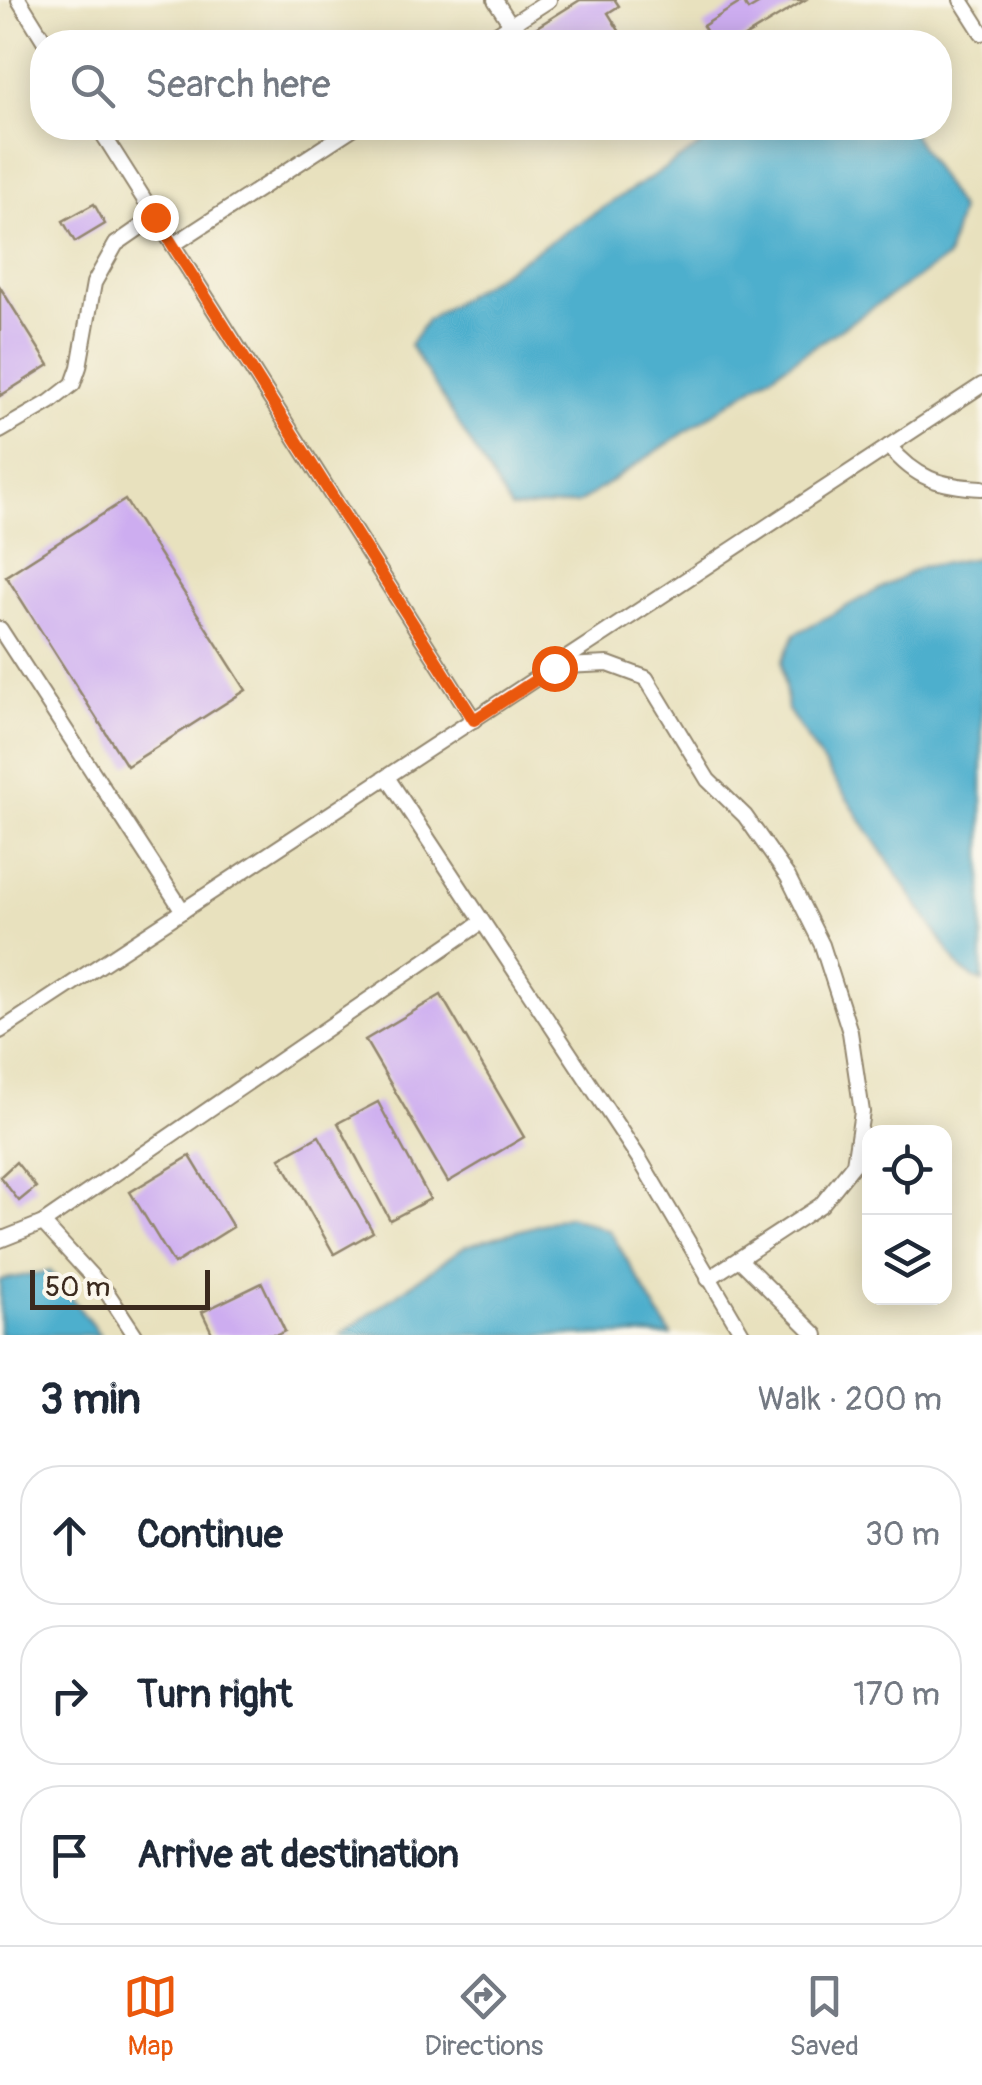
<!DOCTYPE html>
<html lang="en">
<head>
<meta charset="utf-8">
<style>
  :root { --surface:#fff; --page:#f2f2f3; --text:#1f2937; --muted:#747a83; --line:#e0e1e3; --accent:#ea580c }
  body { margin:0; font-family:Pangolin,sans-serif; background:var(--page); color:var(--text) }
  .controls { position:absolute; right:30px; bottom:30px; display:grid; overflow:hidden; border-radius:20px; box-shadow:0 5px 25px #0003 }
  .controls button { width:90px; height:90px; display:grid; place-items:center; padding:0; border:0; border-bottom:2px solid var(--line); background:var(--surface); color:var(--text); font:50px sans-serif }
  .scale { position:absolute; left:30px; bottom:25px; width:180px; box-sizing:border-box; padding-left:10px; border:5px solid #3b2a1e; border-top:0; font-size:28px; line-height:35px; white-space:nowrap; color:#3b2a1e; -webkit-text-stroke:8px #fbf7ec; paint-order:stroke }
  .stop { position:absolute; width:30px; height:30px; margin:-22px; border:8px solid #ea580c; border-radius:50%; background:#fff }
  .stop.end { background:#ea580c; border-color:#fff; box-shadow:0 2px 10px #0008 }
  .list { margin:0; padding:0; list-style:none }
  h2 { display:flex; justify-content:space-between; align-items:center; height:130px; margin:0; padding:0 40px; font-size:42px }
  h2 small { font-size:32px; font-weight:400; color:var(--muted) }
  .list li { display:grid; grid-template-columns:65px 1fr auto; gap:30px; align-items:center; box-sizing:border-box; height:140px; margin:0 20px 20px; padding:0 20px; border:2px solid var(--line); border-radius:40px }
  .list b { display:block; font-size:38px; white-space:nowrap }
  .list em { font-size:32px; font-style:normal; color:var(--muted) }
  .icon { flex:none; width:55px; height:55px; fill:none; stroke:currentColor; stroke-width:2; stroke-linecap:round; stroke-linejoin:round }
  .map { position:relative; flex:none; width:982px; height:1335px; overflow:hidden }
  .search { position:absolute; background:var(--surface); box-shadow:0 5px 25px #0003; left:30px; right:30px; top:30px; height:110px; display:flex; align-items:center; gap:25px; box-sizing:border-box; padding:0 35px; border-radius:40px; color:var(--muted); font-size:38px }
  .sheet { height:610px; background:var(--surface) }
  nav { display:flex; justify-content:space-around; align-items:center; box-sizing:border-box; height:140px; border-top:2px solid var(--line); background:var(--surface); font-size:28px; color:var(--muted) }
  nav a { display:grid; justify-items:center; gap:5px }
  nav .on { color:var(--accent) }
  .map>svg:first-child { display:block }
  .water { fill:#4eafcd; stroke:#446c76; stroke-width:2.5 }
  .building { fill:#cdadf0 }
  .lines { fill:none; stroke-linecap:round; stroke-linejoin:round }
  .service-casing { stroke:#92866e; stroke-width:18 }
  .service { stroke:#fff; stroke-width:14 }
  .route { stroke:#ea580c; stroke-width:12 }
</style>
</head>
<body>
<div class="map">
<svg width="982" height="1335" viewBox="0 0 982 1335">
  <rect width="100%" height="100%" fill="#fbf7ec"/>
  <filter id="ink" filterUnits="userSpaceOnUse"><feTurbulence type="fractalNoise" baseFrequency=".01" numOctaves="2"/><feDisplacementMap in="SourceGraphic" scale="20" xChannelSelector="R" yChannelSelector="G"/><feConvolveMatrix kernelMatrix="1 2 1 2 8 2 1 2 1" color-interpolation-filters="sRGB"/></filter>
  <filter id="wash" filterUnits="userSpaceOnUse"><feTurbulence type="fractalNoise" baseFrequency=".0048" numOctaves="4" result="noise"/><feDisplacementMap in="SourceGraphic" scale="40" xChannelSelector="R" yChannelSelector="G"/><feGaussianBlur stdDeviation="2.25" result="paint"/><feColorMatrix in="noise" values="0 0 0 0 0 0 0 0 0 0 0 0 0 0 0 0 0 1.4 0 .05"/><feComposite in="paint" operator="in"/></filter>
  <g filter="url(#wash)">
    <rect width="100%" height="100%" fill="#e8e1be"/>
    <!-- water -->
    <g class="water">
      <path d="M 728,128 L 909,128 L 960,210 L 947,258 L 577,504 L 511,509 L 410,345 L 427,320 Z"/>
      <path d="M 982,557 L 982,982 L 961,970 L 788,710 L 782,662 L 795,634 L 921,567 Z"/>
      <path d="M 569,1216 L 610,1231 L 671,1335 L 340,1335 L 465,1246 Z"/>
      <path d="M 50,1271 L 100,1335 L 0,1335 L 0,1280 Z"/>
    </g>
    <g id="blocks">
      <!-- building -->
      <g class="building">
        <path d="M 580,0 L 615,0 L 619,6 L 608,13 L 626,42 L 513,42 Z"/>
        <path d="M 765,0 L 805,0 L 736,42 L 713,42 L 703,26 L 743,1 L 748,10 Z"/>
        <path d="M 94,204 L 105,224 L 75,242 L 63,221 Z"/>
        <path d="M 0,287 L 49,365 L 0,396 Z"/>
        <path d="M 125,500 L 246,690 L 127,766 L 6,576 Z"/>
        <path d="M 441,995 L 524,1137 L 448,1182 L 365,1040 Z"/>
        <path d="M 378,1102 L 430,1199 L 390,1220 L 338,1123 Z"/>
        <path d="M 319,1136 L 373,1232 L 334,1254 L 280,1158 Z"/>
        <path d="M 190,1156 L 233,1227 L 174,1264 L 130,1192 Z"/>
        <path d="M 16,1162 L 36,1187 L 19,1201 L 0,1177 Z"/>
        <path d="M 262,1283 L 285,1331 L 277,1335 L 213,1335 L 202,1312 Z"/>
      </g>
    </g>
  </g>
  <g filter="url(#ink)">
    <use href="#blocks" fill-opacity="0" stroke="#92866e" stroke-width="2.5"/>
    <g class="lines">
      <!-- service casing -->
      <g class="service-casing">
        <g id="service">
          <path d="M 19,0 L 45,42"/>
          <path d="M 495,0 L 511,25"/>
          <path d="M 961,0 L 982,33"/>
          <path d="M 484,42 L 549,0"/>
          <path d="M 99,128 L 474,720"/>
          <path d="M 173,245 L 353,128"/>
          <path d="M 0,431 L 50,402 L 73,384 L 79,367 L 94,283 L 116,244 L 155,217"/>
          <path d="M 889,446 C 916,479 940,486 982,488"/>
          <path d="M 0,629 L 183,911"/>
          <path d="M 564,666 L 608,664 L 646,678 L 708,780 L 745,816 L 788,877 L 822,945 L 850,1032 L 862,1112 L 854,1164 L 821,1205 L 708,1279"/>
          <path d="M 387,777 L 640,1160 L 743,1335"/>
          <path d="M 0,1031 L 982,385"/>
          <path d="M 43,1223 L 482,922"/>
          <path d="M 0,1240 L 43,1223 L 108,1294 L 135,1335"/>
          <path d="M 739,1259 L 816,1335"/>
        </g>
      </g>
      <!-- service -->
      <use href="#service" class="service"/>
    </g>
  </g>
  <g class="lines" filter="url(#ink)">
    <!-- route -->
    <path class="route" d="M 155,217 L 474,720 L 554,668"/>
  </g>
</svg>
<div class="controls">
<button><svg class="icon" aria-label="locate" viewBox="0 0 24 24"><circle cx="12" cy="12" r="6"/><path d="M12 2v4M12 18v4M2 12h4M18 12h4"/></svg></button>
<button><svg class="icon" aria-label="layers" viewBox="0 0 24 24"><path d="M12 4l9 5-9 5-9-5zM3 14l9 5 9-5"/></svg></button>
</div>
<div class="scale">50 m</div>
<div class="stop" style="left:554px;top:668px"></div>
<div class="stop end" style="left:155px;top:217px"></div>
<div class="search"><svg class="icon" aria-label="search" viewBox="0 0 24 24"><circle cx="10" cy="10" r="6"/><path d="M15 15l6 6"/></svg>Search here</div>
</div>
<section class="sheet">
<h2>3 min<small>Walk · 200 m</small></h2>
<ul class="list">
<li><svg class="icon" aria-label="ahead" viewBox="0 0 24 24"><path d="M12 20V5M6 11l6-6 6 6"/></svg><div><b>Continue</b></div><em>30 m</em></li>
<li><svg class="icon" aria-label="right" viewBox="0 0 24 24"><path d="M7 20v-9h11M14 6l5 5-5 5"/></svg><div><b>Turn right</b></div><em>170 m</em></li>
<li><svg class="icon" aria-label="arrive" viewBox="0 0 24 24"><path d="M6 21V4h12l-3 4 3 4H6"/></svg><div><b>Arrive at destination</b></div></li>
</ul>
</section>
<nav>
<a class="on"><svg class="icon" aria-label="map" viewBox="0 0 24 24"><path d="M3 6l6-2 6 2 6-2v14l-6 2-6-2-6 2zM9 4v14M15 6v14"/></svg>Map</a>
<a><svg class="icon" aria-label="directions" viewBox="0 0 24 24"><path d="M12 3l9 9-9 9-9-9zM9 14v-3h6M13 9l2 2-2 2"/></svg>Directions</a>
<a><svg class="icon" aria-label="saved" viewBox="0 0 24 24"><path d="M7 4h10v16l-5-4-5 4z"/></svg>Saved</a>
</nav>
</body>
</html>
